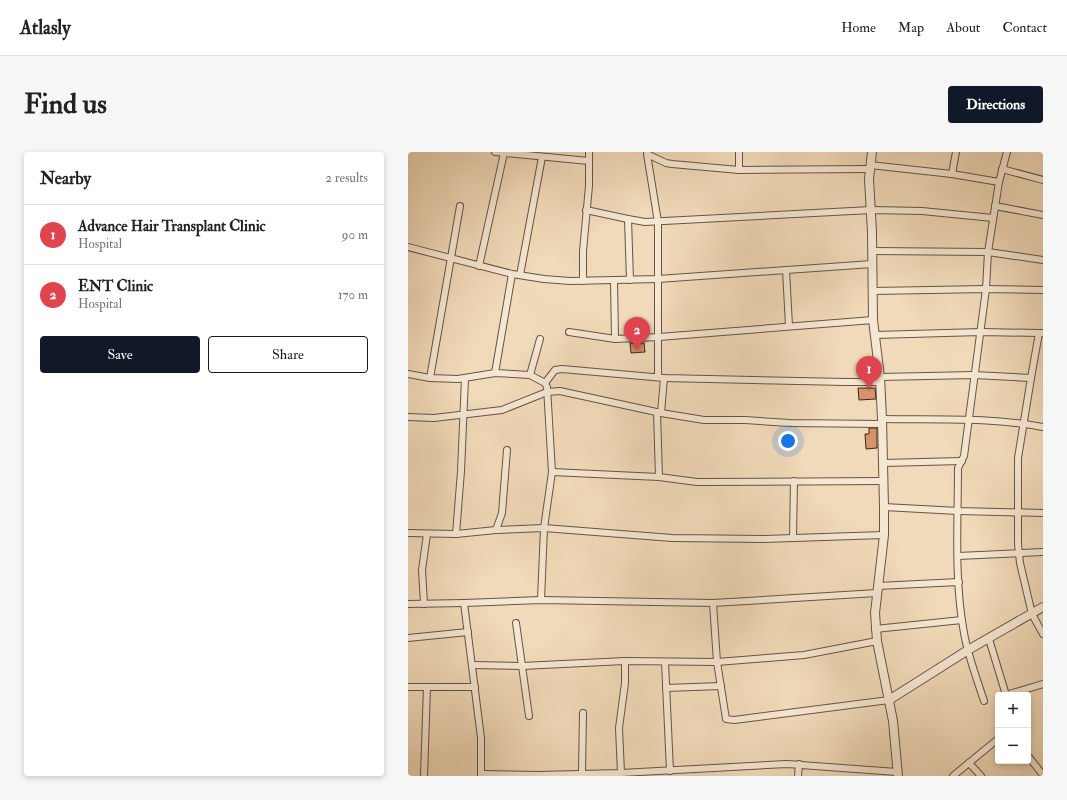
<!DOCTYPE html>
<html lang="en">
<head>
<meta charset="utf-8">
<style>
  :root { --surface:#fff; --page:#f6f6f6; --text:#222; --muted:#767676; --line:#e0e0e0; --accent:#111827 }
  body { margin:0; font-family:"IM FELL Double Pica",serif; background:var(--page); color:var(--text) }
  .controls { position:absolute; right:12px; bottom:12px; display:grid; overflow:hidden; border-radius:4px; box-shadow:0 2px 6px #0003 }
  .controls button { width:36px; height:36px; display:grid; place-items:center; padding:0; border:0; border-bottom:1px solid var(--line); background:var(--surface); color:var(--text); font:20px sans-serif }
  .you { position:absolute; left:380px; top:289px; width:14px; height:14px; margin:-10px; border:3px solid #fff; border-radius:50%; background:#1a73e8; box-shadow:0 0 0 6px #1a73e833 }
  .badge { display:grid; place-items:center; width:26px; height:26px; border-radius:50%; background:var(--accent); color:#fff; font-size:13px; font-weight:700 }
  .pin { position:absolute; translate:-50% -33px; filter:drop-shadow(0 1px 2px #0008) }
  .pin::after { content:''; position:absolute; top:21px; width:14px; height:12px; background:inherit; clip-path:polygon(0 0,100% 0,50% 100%) }
  .list { margin:0; padding:0; list-style:none }
  h2 { display:flex; justify-content:space-between; align-items:center; height:52px; margin:0; padding:0 16px; font-size:17px }
  h2 small { font-size:13px; font-weight:400; color:var(--muted) }
  .list li { display:grid; grid-template-columns:26px 1fr auto; gap:12px; align-items:center; box-sizing:border-box; height:60px; padding:0 16px; border-top:1px solid var(--line) }
  .list b { display:block; font-size:15px; white-space:nowrap }
  .list p { margin:0; font-size:13px; white-space:nowrap; color:var(--muted) }
  .list em { font-size:13px; font-style:normal; color:var(--muted) }
  .actions { display:flex; gap:8px; padding:12px 16px }
  .actions a { flex:1; padding:9px 0; border:1px solid var(--accent); border-radius:4px; text-align:center; font-size:14px; color:var(--accent) }
  .actions .main { background:var(--accent); color:#fff }
  .map { position:relative; flex:none; width:635px; height:624px; overflow:hidden; border-radius:4px }
  header { display:flex; align-items:center; gap:24px; box-sizing:border-box; height:56px; padding:0 20px; background:var(--surface); border-bottom:1px solid var(--line) }
  header strong { font-size:19px }
  nav { display:flex; gap:22px; margin-inline-start:auto; font-size:14px }
  .intro { display:flex; align-items:center; justify-content:space-between; box-sizing:border-box; height:96px; padding:0 24px }
  h1 { margin:0; font-size:28px }
  .button { padding:10px 18px; border-radius:4px; background:var(--accent); color:#fff; font-size:14px; font-weight:700 }
  main { display:flex; gap:24px; padding:0 24px }
  aside { flex:1; background:var(--surface); border-radius:4px; box-shadow:0 2px 6px #0003 }
  .map>svg:first-child { display:block }
  .building { fill:#d8936a; stroke:#362821 }
  .lines { fill:none; stroke-linecap:round; stroke-linejoin:round }
  .minor-casing { stroke:#655447; stroke-width:8 }
  .tertiary-casing { stroke:#655447; stroke-width:10 }
  .minor { stroke:#f6e7d2; stroke-width:6 }
  .tertiary { stroke:#f6e7d2; stroke-width:8 }
</style>
</head>
<body>
<header>
<strong>Atlasly</strong>
<nav><a>Home</a><a>Map</a><a>About</a><a>Contact</a></nav>
</header>
<div class="intro"><h1>Find us</h1><a class="button">Directions</a></div>
<main>
<aside>
<h2>Nearby<small>2 results</small></h2>
<ul class="list">
<li><span class="badge" style="background:#e0444e">1</span><div><b>Advance Hair Transplant Clinic</b><p>Hospital</p></div><em>90 m</em></li>
<li><span class="badge" style="background:#e0444e">2</span><div><b>ENT Clinic</b><p>Hospital</p></div><em>170 m</em></li>
</ul>
<div class="actions"><a class="main">Save</a><a>Share</a></div>
</aside>
<div class="map">
<svg width="635" height="624" viewBox="0 0 635 624">
  <rect width="100%" height="100%" fill="#f1dab9"/>
  <filter id="stains"><feTurbulence type="fractalNoise" baseFrequency=".005" numOctaves="4"/><feColorMatrix values="0 0 0 0 .2 0 0 0 0 .09 0 0 0 0 .02 0 0 0 .5 -.17"/></filter>
  <radialGradient id="worn" r=".72"><stop offset=".6" stop-color="#630" stop-opacity="0"/><stop offset="1" stop-color="#630" stop-opacity=".3"/></radialGradient>
  <!-- building -->
  <g class="building">
    <path d="M 222,191 L 236,191 L 237,200 L 223,201 Z"/>
    <path d="M 450,236 L 467,236 L 468,247 L 451,248 Z"/>
    <path d="M 461,276 L 469,276 L 469,296 L 458,297 L 457,282 L 461,282 Z"/>
  </g>
  <g class="lines">
    <!-- minor casing -->
    <g class="minor-casing">
      <g id="minor">
        <path d="M 87,0 L 181,9"/>
        <path d="M 462,13 L 544,22 L 591,30 L 580,100 L 578,137 L 556,304 L 550,316 C 550,371 546,427 556,481 C 560,504 569,527 576,549"/>
        <path d="M 594,17 L 635,28"/>
        <path d="M 331,18 L 331,0"/>
        <path d="M 544,22 L 548,0"/>
        <path d="M 591,30 L 599,0"/>
        <path d="M 587,54 L 635,63"/>
        <path d="M 178,58 L 220,67 L 237,70 L 463,58 L 514,59 L 585,66"/>
        <path d="M 220,67 L 222,128"/>
        <path d="M 0,95 L 104,122 L 136,127 L 162,129 L 250,127 L 464,112"/>
        <path d="M 464,99 L 580,100 L 635,108"/>
        <path d="M 71,114 L 96,1"/>
        <path d="M 378,118 L 381,174"/>
        <path d="M 112,123 L 134,5"/>
        <path d="M 206,128 L 207,187"/>
        <path d="M 175,129 L 175,99 L 181,34 L 181,0"/>
        <path d="M 464,139 L 578,137 L 635,138"/>
        <path d="M 161,180 L 207,187 L 251,185 L 465,168"/>
        <path d="M 467,183 L 573,180 L 631,181"/>
        <path d="M 87,221 L 104,122"/>
        <path d="M 0,222 L 22,226 L 50,227 L 87,221 L 122,223 L 137,231 L 139,235 L 144,320 L 136,376 L 133,448"/>
        <path d="M 122,223 L 132,187"/>
        <path d="M 250,225 L 250,70 L 239,2 L 258,11 L 264,12 L 331,18 L 461,17"/>
        <path d="M 472,225 L 566,223 L 623,226 L 631,181 L 635,181"/>
        <path d="M 22,226 L 52,54"/>
        <path d="M 623,226 L 610,306 L 610,392 L 612,411 L 624,462 L 635,482"/>
        <path d="M 137,231 L 147,218 L 154,217 L 256,226 L 438,230 L 472,230"/>
        <path d="M 249,260 L 251,325"/>
        <path d="M 253,261 L 256,226"/>
        <path d="M 0,265 L 26,266 L 94,258 L 139,240 L 152,239 L 253,261 L 296,268 L 337,268 L 381,271 L 474,272"/>
        <path d="M 474,267 C 528,268 583,265 635,275"/>
        <path d="M 475,311 L 554,309"/>
        <path d="M 144,320 L 251,325 L 289,330 L 475,329"/>
        <path d="M 476,355 L 550,359 L 635,361"/>
        <path d="M 88,378 L 94,361 L 99,298"/>
        <path d="M 0,381 L 48,382 L 88,378 L 136,376 L 264,386 L 356,387 L 476,383"/>
        <path d="M 48,382 L 53,319 L 57,226"/>
        <path d="M 385,386 L 386,329"/>
        <path d="M 550,404 L 635,400"/>
        <path d="M 470,434 L 551,430"/>
        <path d="M 56,451 L 73,586 L 73,624"/>
        <path d="M 305,451 L 309,510 L 318,567 L 326,568 L 481,548"/>
        <path d="M 0,452 L 56,451 L 133,448 L 305,451 L 469,441"/>
        <path d="M 16,452 L 14,418 L 19,382"/>
        <path d="M 108,471 L 121,564"/>
        <path d="M 467,477 L 554,468"/>
        <path d="M 0,486 L 60,480"/>
        <path d="M 581,487 L 598,543"/>
        <path d="M 257,510 L 262,619"/>
        <path d="M 65,513 L 114,514 L 217,509 L 309,510 L 396,503 L 469,489"/>
        <path d="M 0,535 L 67,535"/>
        <path d="M 258,536 L 313,534"/>
        <path d="M 598,543 L 635,532"/>
        <path d="M 620,604 L 635,623"/>
        <path d="M 561,611 L 573,624"/>
        <path d="M 174,621 L 175,561"/>
        <path d="M 213,621 L 211,576 L 217,531 L 217,509"/>
        <path d="M 74,622 L 130,623 L 213,621 L 379,612 L 489,620"/>
        <path d="M 16,624 L 19,535"/>
        <path d="M 390,624 L 391,612"/>
        <path d="M 545,624 L 590,587"/>
      </g>
    </g>
    <!-- tertiary casing -->
    <g class="tertiary-casing">
      <g id="tertiary">
        <path d="M 464,0 L 461,27 L 464,80 L 465,168 L 472,225 L 474,267 L 476,355 L 476,383 L 467,461 L 469,489 L 485,569 L 490,624"/>
        <path d="M 481,548 L 560,498 L 635,455"/>
      </g>
    </g>
    <!-- minor -->
    <use href="#minor" class="minor"/>
    <!-- tertiary -->
    <use href="#tertiary" class="tertiary"/>
  </g>
  <rect width="100%" height="100%" filter="url(#stains)"/>
  <rect width="100%" height="100%" fill="url(#worn)"/>
</svg>
<div class="controls">
<button>+</button>
<button>−</button>
</div>
<div class="you"></div>
<div class="pin badge" style="left:461px;top:237px;background:#e0444e">1</div>
<div class="pin badge" style="left:229px;top:198px;background:#e0444e">2</div>
</div>
</main>
</body>
</html>
